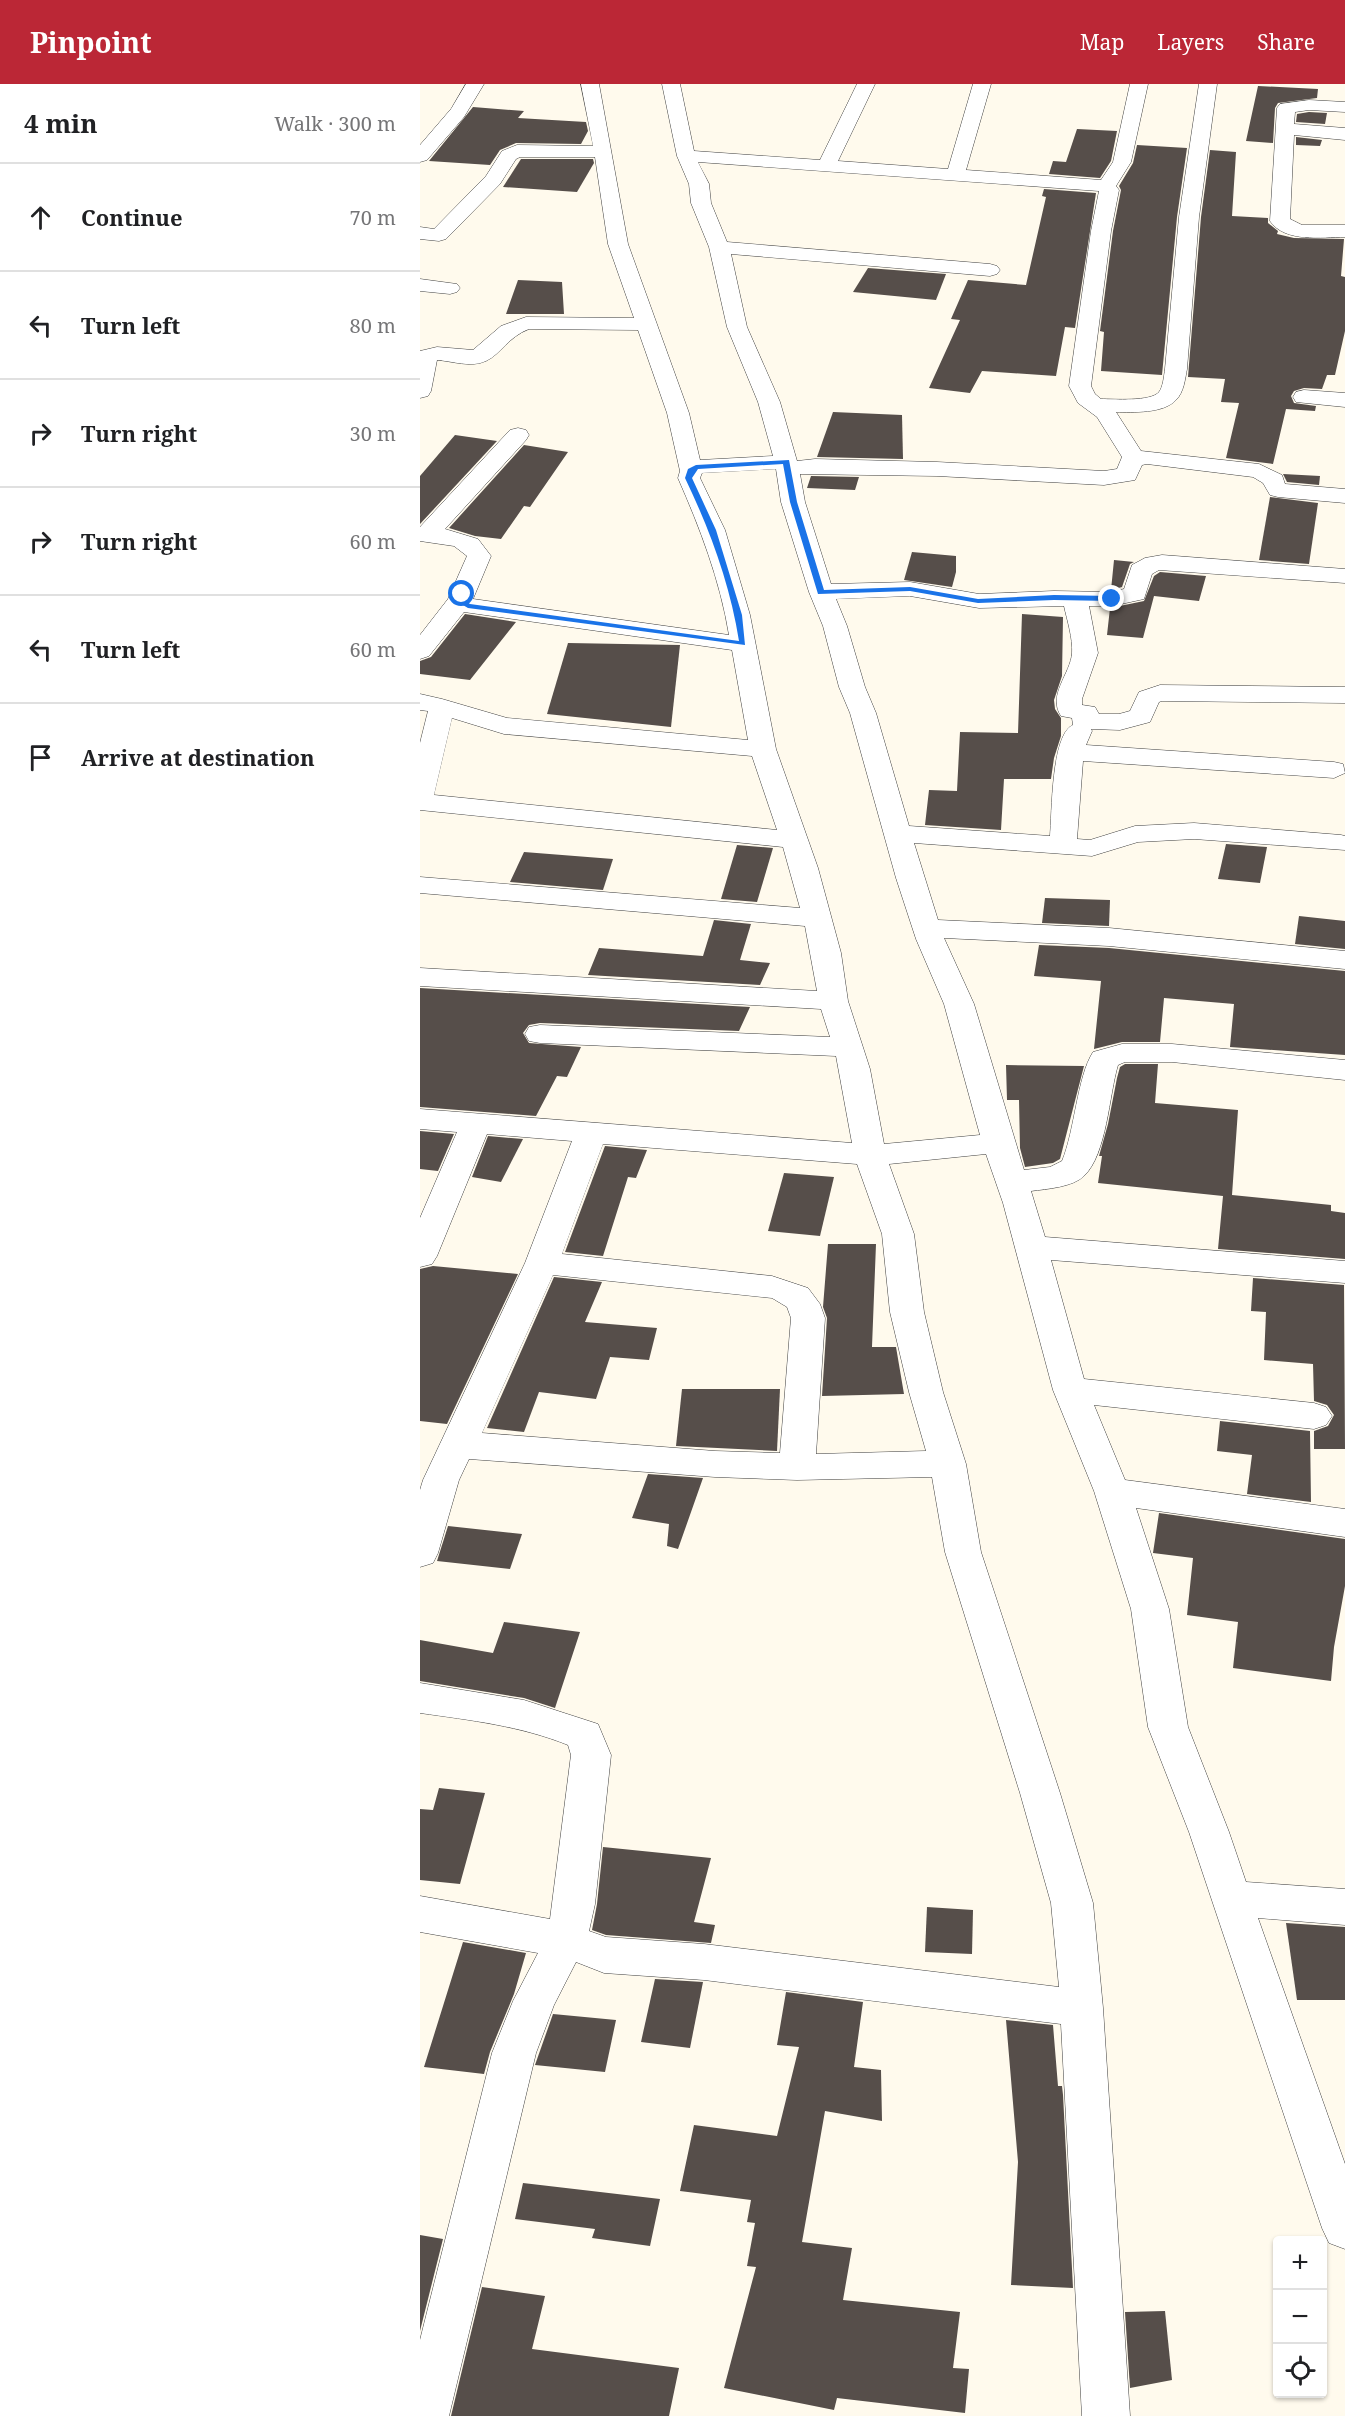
<!DOCTYPE html>
<html lang="en">
<head>
<meta charset="utf-8">
<style>
  :root { --surface:#fff; --page:#f6f6f6; --text:#202124; --muted:#757577; --line:#e0e0e0; --accent:#bb2736 }
  body { margin:0; font-family:"Noto Serif",serif; background:var(--page); color:var(--text) }
  .controls { position:absolute; right:18px; bottom:18px; display:grid; overflow:hidden; border-radius:6px; box-shadow:0 2px 4px #0004 }
  .controls button { width:54px; height:54px; display:grid; place-items:center; padding:0; border:0; border-bottom:2px solid var(--line); background:var(--surface); color:var(--text); font:30px sans-serif }
  .stop { position:absolute; width:18px; height:18px; margin:-14px; border:4px solid #1a73e8; border-radius:50%; background:#fff }
  .stop.end { background:#1a73e8; border-color:#fff; box-shadow:0 2px 6px #0008 }
  .list { margin:0; padding:0; list-style:none }
  h2 { display:flex; justify-content:space-between; align-items:center; height:78px; margin:0; padding:0 24px; font-size:26px }
  h2 small { font-size:20px; font-weight:400; color:var(--muted) }
  .list li { display:grid; grid-template-columns:39px 1fr auto; gap:18px; align-items:center; box-sizing:border-box; height:108px; padding:0 24px; border-top:2px solid var(--line) }
  .list b { display:block; font-size:22px; white-space:nowrap }
  .list em { font-size:20px; font-style:normal; color:var(--muted) }
  .icon { flex:none; width:33px; height:33px; fill:none; stroke:currentColor; stroke-width:2; stroke-linecap:round; stroke-linejoin:round }
  .map { position:relative; flex:none; width:925px; height:2332px; overflow:hidden }
  header { display:flex; align-items:center; gap:36px; box-sizing:border-box; height:84px; padding:0 30px; background:var(--accent); color:#fff }
  header strong { font-size:28px }
  nav { display:flex; gap:33px; margin-inline-start:auto; font-size:21px }
  main { display:flex }
  aside { flex:1; background:var(--surface) }
  .map>svg:first-child { display:block }
  .building { fill:#564e4a }
  .lines { fill:none; stroke-linecap:round; stroke-linejoin:round }
  .minor-casing { stroke:#404040; stroke-width:1 }
  .minor { fill:#fff; fill-rule:evenodd }
  .route { fill:#1a73e8 }
</style>
</head>
<body>
<header>
<strong>Pinpoint</strong>
<nav><a>Map</a><a>Layers</a><a>Share</a></nav>
</header>
<main>
<aside>
<h2>4 min<small>Walk · 300 m</small></h2>
<ul class="list">
<li><svg class="icon" aria-label="ahead" viewBox="0 0 24 24"><path d="M12 20V5M6 11l6-6 6 6"/></svg><div><b>Continue</b></div><em>70 m</em></li>
<li><svg class="icon" aria-label="left" viewBox="0 0 24 24"><path d="M17 20v-9H6M10 6l-5 5 5 5"/></svg><div><b>Turn left</b></div><em>80 m</em></li>
<li><svg class="icon" aria-label="right" viewBox="0 0 24 24"><path d="M7 20v-9h11M14 6l5 5-5 5"/></svg><div><b>Turn right</b></div><em>30 m</em></li>
<li><svg class="icon" aria-label="right" viewBox="0 0 24 24"><path d="M7 20v-9h11M14 6l5 5-5 5"/></svg><div><b>Turn right</b></div><em>60 m</em></li>
<li><svg class="icon" aria-label="left" viewBox="0 0 24 24"><path d="M17 20v-9H6M10 6l-5 5 5 5"/></svg><div><b>Turn left</b></div><em>60 m</em></li>
<li><svg class="icon" aria-label="arrive" viewBox="0 0 24 24"><path d="M6 21V4h12l-3 4 3 4H6"/></svg><div><b>Arrive at destination</b></div></li>
</ul>
</aside>
<div class="map">
<svg width="925" height="2332" viewBox="0 0 925 2332">
  <rect width="100%" height="100%" fill="#fffaed"/>
  <!-- building -->
  <g class="building">
    <path d="M 838,2 L 898,5 L 897,14 L 858,19 L 855,24 L 853,59 L 826,57 Z"/>
    <path d="M 53,23 L 104,27 L 98,34 L 166,38 L 168,47 L 161,60 L 96,59 L 80,66 L 70,81 L 9,77 Z"/>
    <path d="M 889,28 L 907,29 L 905,40 L 876,38 L 877,30 Z"/>
    <path d="M 657,45 L 697,47 L 691,77 L 680,94 L 629,90 L 633,77 L 646,78 Z"/>
    <path d="M 876,53 L 902,56 L 900,62 L 876,61 Z"/>
    <path d="M 717,61 L 767,64 L 757,133 L 742,291 L 681,287 L 684,248 L 680,247 L 693,147 L 701,106 L 699,102 L 713,79 Z"/>
    <path d="M 790,66 L 816,68 L 812,132 L 848,134 L 848,139 L 858,147 L 857,150 L 874,154 L 924,155 L 921,192 L 925,193 L 925,247 L 915,291 L 907,291 L 902,305 L 884,304 L 874,307 L 871,312 L 874,319 L 896,322 L 895,327 L 866,325 L 853,380 L 806,374 L 819,319 L 801,318 L 805,295 L 768,293 L 781,133 Z"/>
    <path d="M 101,75 L 173,75 L 174,79 L 157,108 L 83,103 Z"/>
    <path d="M 624,105 L 676,109 L 655,244 L 645,243 L 636,292 L 562,287 L 550,309 L 509,304 L 540,236 L 531,235 L 548,196 L 606,201 L 626,113 L 622,112 Z"/>
    <path d="M 448,184 L 526,190 L 516,216 L 433,208 Z"/>
    <path d="M 98,196 L 142,198 L 144,230 L 86,230 Z"/>
    <path d="M 413,328 L 482,331 L 483,375 L 397,373 Z"/>
    <path d="M 35,351 L 77,357 L 0,440 L 0,392 Z"/>
    <path d="M 104,361 L 148,368 L 110,423 L 104,422 L 81,455 L 55,452 L 29,444 Z"/>
    <path d="M 863,390 L 900,392 L 899,401 L 867,398 Z"/>
    <path d="M 391,392 L 439,393 L 435,406 L 387,404 Z"/>
    <path d="M 850,413 L 898,419 L 889,480 L 839,476 Z"/>
    <path d="M 492,468 L 536,472 L 536,488 L 532,503 L 484,496 Z"/>
    <path d="M 694,476 L 714,478 L 710,480 L 702,503 L 691,506 Z"/>
    <path d="M 740,488 L 786,492 L 779,517 L 734,512 L 723,554 L 687,551 L 690,524 L 724,517 L 734,492 Z"/>
    <path d="M 45,530 L 96,538 L 50,596 L 0,590 L 0,577 L 11,573 Z"/>
    <path d="M 602,530 L 643,533 L 642,592 L 634,616 L 635,625 L 641,634 L 641,652 L 634,674 L 631,695 L 584,695 L 581,746 L 505,741 L 509,706 L 537,707 L 540,648 L 598,649 Z"/>
    <path d="M 148,559 L 260,561 L 251,643 L 127,630 Z"/>
    <path d="M 806,760 L 847,763 L 840,799 L 798,795 Z"/>
    <path d="M 317,761 L 353,764 L 337,818 L 301,815 Z"/>
    <path d="M 104,768 L 193,775 L 183,806 L 90,798 Z"/>
    <path d="M 625,814 L 690,816 L 689,842 L 622,839 Z"/>
    <path d="M 879,832 L 925,837 L 925,865 L 875,860 Z"/>
    <path d="M 294,836 L 331,840 L 320,876 L 350,879 L 340,901 L 168,891 L 179,864 L 283,872 Z"/>
    <path d="M 619,861 L 689,864 L 925,887 L 925,971 L 810,963 L 814,920 L 744,914 L 740,958 L 702,958 L 674,965 L 681,897 L 614,892 Z"/>
    <path d="M 0,904 L 330,923 L 319,947 L 120,939 L 109,941 L 103,949 L 109,959 L 161,963 L 147,993 L 137,992 L 116,1032 L 0,1023 Z"/>
    <path d="M 705,980 L 738,980 L 735,1019 L 818,1026 L 812,1111 L 911,1121 L 911,1127 L 925,1129 L 925,1175 L 798,1165 L 803,1112 L 678,1099 L 682,1072 L 679,1072 L 688,1040 L 697,994 L 700,983 Z"/>
    <path d="M 586,981 L 664,982 L 640,1075 L 633,1079 L 605,1083 L 600,1064 L 599,1016 L 587,1016 Z"/>
    <path d="M 0,1047 L 34,1050 L 18,1087 L 0,1085 Z"/>
    <path d="M 68,1052 L 103,1055 L 81,1098 L 52,1093 Z"/>
    <path d="M 185,1062 L 227,1066 L 216,1094 L 208,1093 L 183,1172 L 145,1168 Z"/>
    <path d="M 364,1089 L 414,1093 L 400,1152 L 348,1147 Z"/>
    <path d="M 408,1160 L 456,1160 L 452,1263 L 476,1263 L 484,1310 L 402,1312 L 407,1234 L 403,1223 Z"/>
    <path d="M 13,1182 L 98,1190 L 27,1340 L 0,1337 L 0,1185 Z"/>
    <path d="M 134,1193 L 182,1198 L 165,1238 L 237,1244 L 229,1276 L 190,1273 L 176,1315 L 119,1308 L 104,1348 L 67,1344 Z"/>
    <path d="M 833,1194 L 924,1201 L 925,1365 L 894,1365 L 894,1347 L 908,1342 L 914,1331 L 907,1321 L 894,1317 L 893,1280 L 844,1276 L 846,1228 L 831,1227 Z"/>
    <path d="M 262,1305 L 360,1305 L 357,1367 L 256,1362 Z"/>
    <path d="M 800,1337 L 890,1347 L 891,1418 L 827,1410 L 832,1371 L 797,1367 Z"/>
    <path d="M 228,1390 L 283,1394 L 258,1465 L 247,1462 L 249,1440 L 212,1434 Z"/>
    <path d="M 739,1429 L 925,1455 L 925,1502 L 914,1563 L 911,1597 L 813,1584 L 818,1538 L 767,1531 L 773,1474 L 733,1469 Z"/>
    <path d="M 28,1442 L 102,1450 L 90,1485 L 17,1477 Z"/>
    <path d="M 84,1538 L 160,1548 L 135,1624 L 104,1614 L 0,1597 L 0,1556 L 73,1569 Z"/>
    <path d="M 19,1704 L 65,1709 L 40,1800 L 0,1796 L 0,1725 L 13,1726 Z"/>
    <path d="M 183,1763 L 291,1774 L 274,1838 L 295,1841 L 291,1859 L 186,1851 L 172,1846 L 177,1820 Z"/>
    <path d="M 507,1823 L 553,1826 L 552,1870 L 505,1868 Z"/>
    <path d="M 866,1839 L 925,1843 L 925,1916 L 877,1916 Z"/>
    <path d="M 43,1858 L 106,1869 L 94,1910 L 70,1968 L 64,1990 L 4,1983 Z"/>
    <path d="M 235,1895 L 283,1898 L 270,1964 L 221,1958 Z"/>
    <path d="M 366,1908 L 443,1918 L 434,1983 L 461,1986 L 462,2037 L 405,2027 L 382,2158 L 432,2164 L 423,2216 L 540,2228 L 533,2284 L 549,2285 L 545,2329 L 417,2314 L 414,2326 L 304,2304 L 336,2183 L 327,2182 L 335,2139 L 327,2138 L 331,2116 L 260,2107 L 274,2041 L 357,2052 L 379,1963 L 357,1961 Z"/>
    <path d="M 133,1930 L 196,1936 L 185,1988 L 115,1981 Z"/>
    <path d="M 586,1936 L 633,1941 L 638,2002 L 642,2002 L 643,2011 L 653,2204 L 591,2201 L 598,2078 Z"/>
    <path d="M 103,2099 L 240,2115 L 230,2162 L 172,2154 L 175,2145 L 95,2135 Z"/>
    <path d="M 0,2151 L 23,2155 L 0,2247 Z"/>
    <path d="M 62,2203 L 125,2212 L 112,2265 L 259,2284 L 249,2332 L 31,2332 Z"/>
    <path d="M 745,2227 L 752,2296 L 710,2304 L 705,2228 Z"/>
  </g>
  <g class="lines">
    <!-- minor casing -->
    <g class="minor-casing">
      <g id="minor">
        <path d="M 46,0 L 64,0 L 44,33 L 7,76 L 0,78 L 0,61 L 31,25 Z"/>
        <path d="M 161,0 L 179,0 L 208,160 L 269,329 L 280,376 L 353,372 L 338,318 L 307,243 L 289,163 L 271,119 L 269,100 L 257,72 L 242,0 L 260,0 L 274,67 L 400,76 L 437,0 L 455,0 L 418,77 L 528,85 L 553,0 L 571,0 L 546,86 L 681,96 L 693,78 L 710,0 L 728,0 L 711,78 L 696,102 L 699,106 L 691,147 L 671,302 L 675,310 L 681,315 C 693,315 731,318 739,308 C 743,303 744,292 745,285 L 759,133 L 779,0 L 797,0 L 779,133 L 767,285 C 765,295 764,308 756,316 C 743,330 713,328 696,328 L 721,367 L 839,380 L 862,391 L 865,400 L 925,405 L 925,419 L 858,413 L 850,411 L 843,399 L 833,393 L 727,380 L 722,381 L 715,396 L 684,401 L 517,392 L 380,390 L 385,418 L 411,500 L 490,498 L 559,510 L 634,507 L 692,508 L 704,505 L 712,481 L 725,474 L 742,471 L 925,485 L 925,499 L 739,486 L 732,490 L 724,515 L 692,522 L 669,522 L 678,569 L 662,615 L 662,621 L 675,623 L 679,630 L 699,630 L 710,627 L 719,608 L 740,601 L 925,603 L 925,619 L 742,617 L 739,618 L 730,638 L 700,646 L 671,645 L 672,647 L 666,661 L 914,678 L 923,680 L 925,689 L 914,694 L 663,677 L 657,755 L 670,756 L 715,742 L 774,739 L 921,751 L 925,752 L 925,766 L 774,755 L 718,758 L 672,772 L 494,759 L 518,836 L 689,844 L 925,867 L 925,885 L 689,862 L 524,854 L 554,920 L 604,1086 L 630,1083 L 642,1077 C 655,1046 657,993 673,968 L 702,960 L 752,960 L 925,976 L 925,996 L 752,978 L 705,978 L 698,981 C 689,1011 687,1070 664,1092 C 653,1103 627,1105 611,1107 L 625,1153 L 925,1177 L 925,1199 L 631,1176 L 664,1295 L 894,1319 L 906,1323 L 912,1332 L 906,1341 L 894,1345 L 674,1321 L 705,1396 L 925,1425 L 925,1453 L 716,1424 L 749,1525 L 768,1643 L 809,1748 L 826,1798 L 925,1805 L 925,1841 L 838,1834 L 925,2080 L 925,2165 L 909,2159 L 902,2144 L 769,1748 L 728,1643 L 711,1525 L 674,1407 L 633,1306 L 583,1119 L 566,1070 L 469,1080 L 494,1150 L 504,1228 L 523,1308 L 546,1380 L 561,1468 L 640,1709 L 673,1819 L 683,1924 L 710,2332 L 662,2332 L 641,1940 L 284,1896 L 184,1889 L 156,1878 L 134,1921 L 116,1969 L 29,2332 L 0,2332 L 0,2256 L 72,1969 L 93,1917 L 118,1869 L 0,1848 L 0,1812 L 130,1835 L 151,1671 L 148,1661 C 101,1642 50,1636 0,1629 L 0,1599 L 104,1616 L 178,1640 L 191,1671 L 175,1820 L 169,1847 L 186,1853 L 284,1860 L 639,1903 L 631,1819 L 600,1709 L 525,1468 L 512,1393 L 377,1396 L 295,1393 L 49,1375 L 39,1396 L 18,1469 L 13,1479 L 0,1483 L 0,1406 L 3,1396 L 105,1179 L 152,1057 L 67,1050 L 17,1172 L 12,1180 L 0,1183 L 0,1134 L 37,1048 L 0,1045 L 0,1025 L 432,1059 L 416,972 L 120,959 L 109,957 L 105,950 L 109,943 L 120,941 L 410,953 L 401,925 L 0,902 L 0,884 L 397,907 L 385,842 L 0,809 L 0,793 L 380,824 L 363,763 L 0,726 L 0,659 L 8,627 L 0,626 L 0,610 L 22,615 L 87,634 L 328,656 L 312,566 L 44,528 L 9,572 L 0,575 L 0,551 L 28,515 L 47,472 L 34,462 L 0,457 L 0,443 L 90,346 L 98,344 L 106,346 L 109,351 L 106,356 L 25,445 L 58,455 L 71,472 L 53,515 L 309,551 C 300,496 280,444 258,394 L 260,387 L 247,329 L 218,246 L 109,245 C 88,253 81,270 66,277 C 51,284 32,277 17,276 L 11,307 L 8,312 L 0,314 L 0,267 L 17,263 L 53,266 L 81,242 L 106,233 L 214,234 L 188,160 L 175,73 L 100,73 L 96,75 L 80,100 L 26,155 L 19,157 L 0,155 L 0,143 L 14,145 L 66,92 L 82,67 L 97,61 L 173,62 ZM 278,78 L 679,107 L 671,147 L 649,302 L 658,319 L 677,333 L 702,373 L 697,385 L 684,387 L 517,378 L 395,375 L 377,377 L 360,318 L 327,243 L 311,170 L 570,192 L 577,190 L 580,186 L 577,182 L 570,180 L 307,158 L 291,119 L 289,100 ZM 356,385 L 361,418 L 389,508 L 403,542 L 419,603 L 430,629 L 476,794 L 496,855 L 524,920 L 560,1051 L 464,1060 L 450,985 L 428,917 L 421,869 L 398,784 L 356,665 L 330,531 L 305,446 L 280,394 L 282,389 ZM 490,512 L 559,524 L 644,522 C 647,536 653,554 652,569 C 651,589 627,611 641,632 L 652,634 L 653,641 C 631,650 632,730 630,752 L 489,742 L 456,629 L 445,603 L 427,542 L 416,515 ZM 32,634 L 84,650 L 332,672 L 357,746 L 14,711 ZM 183,1060 L 437,1080 L 462,1150 L 470,1228 L 489,1308 L 506,1367 L 396,1370 L 405,1234 L 400,1220 L 388,1204 L 352,1192 L 142,1170 ZM 133,1191 L 352,1214 L 367,1223 L 371,1234 L 360,1369 L 295,1367 L 62,1349 Z"/>
        <path d="M 889,16 L 925,18 L 925,28 L 889,26 L 875,28 L 874,40 L 925,44 L 925,56 L 874,51 L 870,135 L 882,141 L 925,141 L 925,153 C 902,153 865,159 850,137 L 857,24 L 860,20 Z"/>
        <path d="M 0,195 L 37,200 L 40,204 L 37,208 L 30,210 L 0,207 Z"/>
        <path d="M 884,306 L 925,309 L 925,323 L 876,318 L 873,313 L 876,308 Z"/>
      </g>
    </g>
    <!-- minor -->
    <use href="#minor" class="minor"/>
  </g>
  <!-- route -->
  <path class="route" d="M 369,376 L 377,418 L 404,506 L 490,503 L 558,515 L 634,511 L 692,512 L 695,515 L 692,517 L 634,516 L 558,519 L 490,507 L 398,510 L 370,418 L 363,380 L 278,385 L 272,394 L 296,446 L 322,531 L 325,561 L 48,524 L 36,517 L 42,508 L 46,510 L 44,516 L 50,520 L 319,557 C 310,500 290,446 265,394 L 268,385 L 276,381 Z"/>
</svg>
<div class="controls">
<button>+</button>
<button>−</button>
<button><svg class="icon" aria-label="locate" viewBox="0 0 24 24"><circle cx="12" cy="12" r="6"/><path d="M12 2v4M12 18v4M2 12h4M18 12h4"/></svg></button>
</div>
<div class="stop" style="left:42px;top:510px"></div>
<div class="stop end" style="left:692px;top:515px"></div>
</div>
</main>
</body>
</html>
